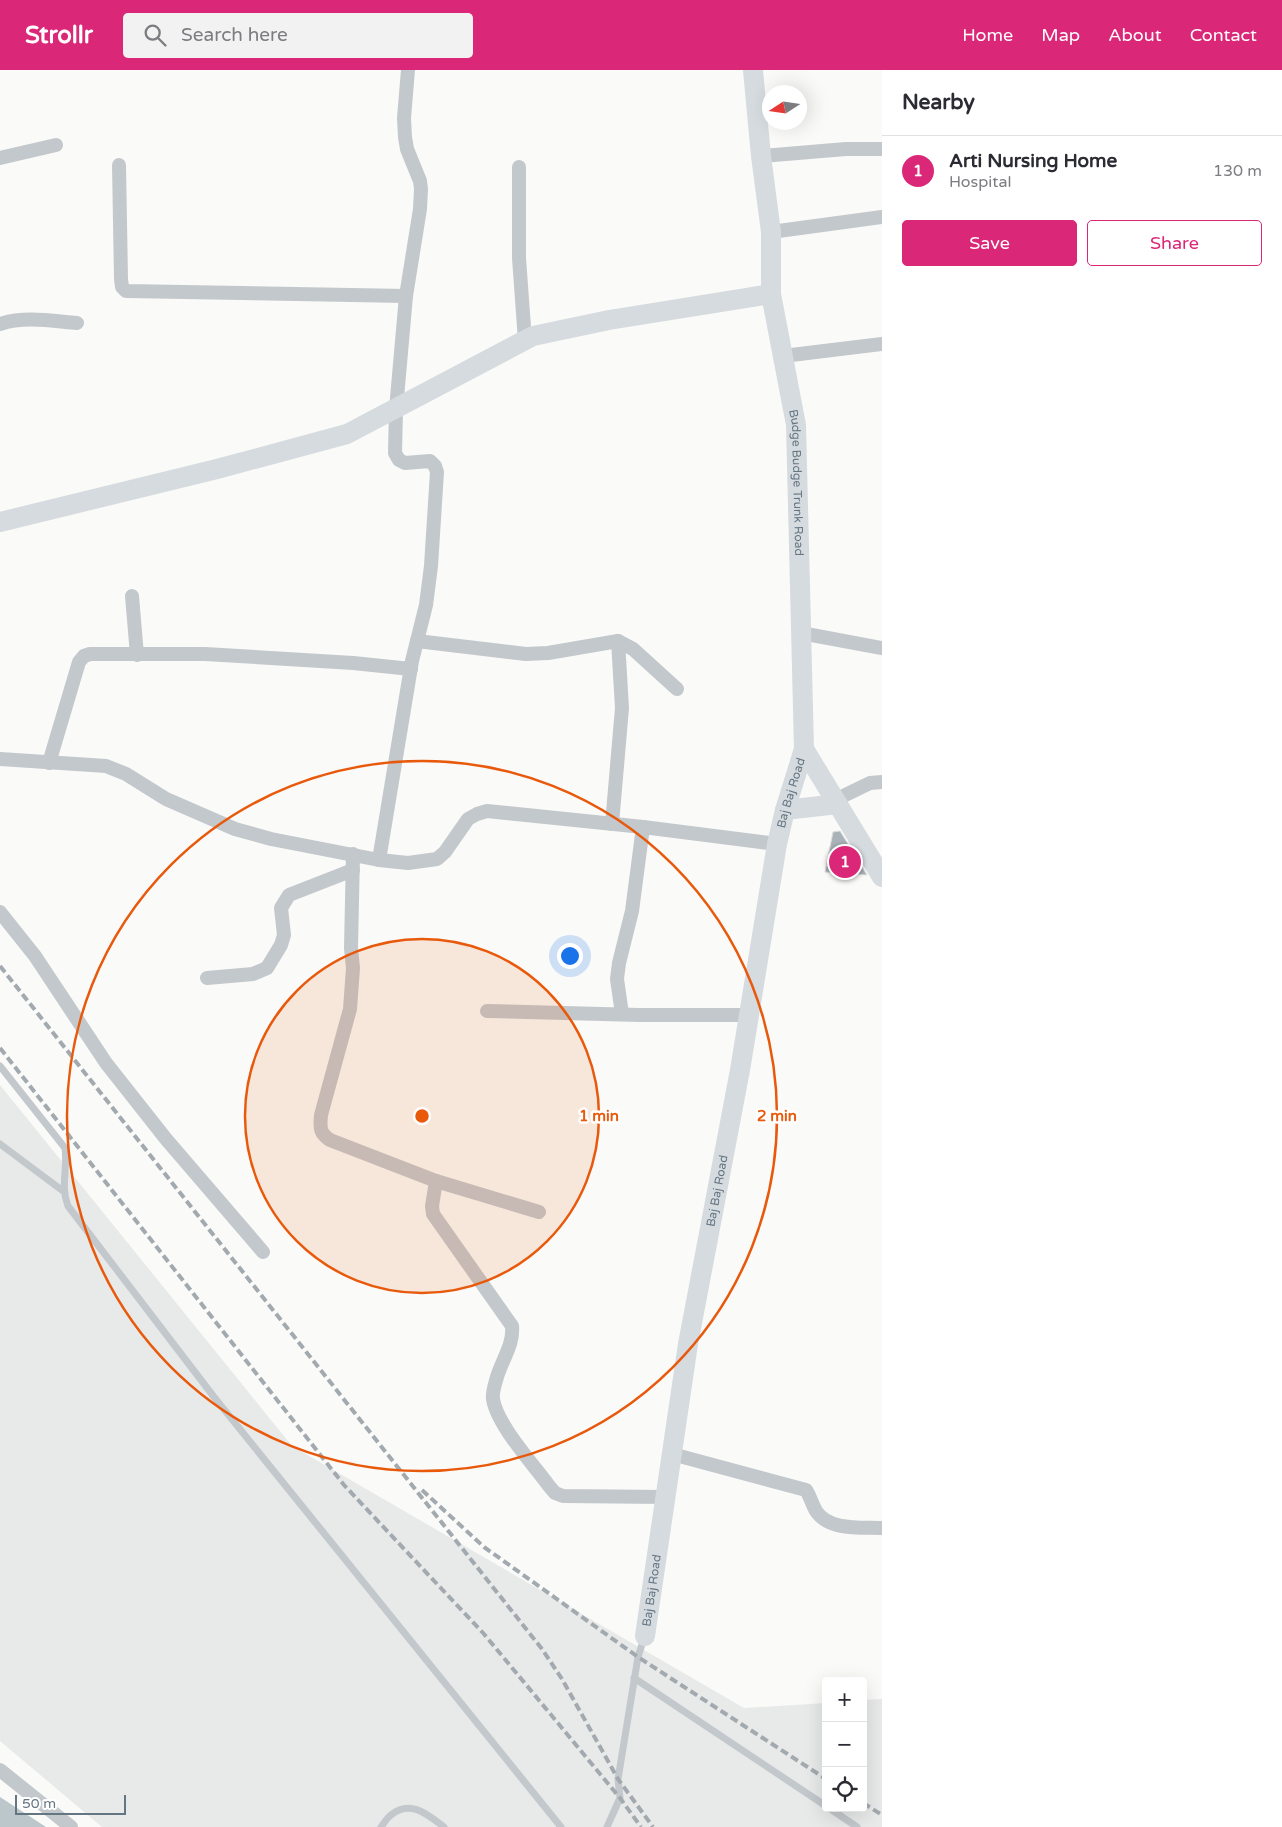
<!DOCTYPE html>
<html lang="en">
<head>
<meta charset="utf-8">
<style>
  :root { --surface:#fff; --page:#f2f2f3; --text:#2b2b33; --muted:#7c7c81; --line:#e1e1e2; --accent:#db2777 }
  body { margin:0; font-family:"Varela Round",sans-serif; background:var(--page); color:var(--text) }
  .controls { position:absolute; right:15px; bottom:15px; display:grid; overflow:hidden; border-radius:5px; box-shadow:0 5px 20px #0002 }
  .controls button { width:45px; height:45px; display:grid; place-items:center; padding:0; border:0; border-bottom:1px solid var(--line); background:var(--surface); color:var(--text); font:25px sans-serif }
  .compass { position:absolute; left:762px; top:15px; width:45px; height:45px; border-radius:50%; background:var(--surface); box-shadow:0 5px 20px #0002; rotate:258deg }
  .scale { position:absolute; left:15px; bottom:12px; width:111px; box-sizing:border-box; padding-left:5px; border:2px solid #657683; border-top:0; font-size:14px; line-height:18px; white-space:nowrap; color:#657683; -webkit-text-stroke:4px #fff; paint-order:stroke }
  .you { position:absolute; left:569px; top:885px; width:18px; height:18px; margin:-12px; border:4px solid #fff; border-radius:50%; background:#1a73e8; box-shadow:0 0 0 8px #1a73e833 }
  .badge { display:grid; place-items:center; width:32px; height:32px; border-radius:50%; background:var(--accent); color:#fff; font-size:16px; font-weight:700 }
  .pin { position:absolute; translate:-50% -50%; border:2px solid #fff; box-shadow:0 1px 5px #0006 }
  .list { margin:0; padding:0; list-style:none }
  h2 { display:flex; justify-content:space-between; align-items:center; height:65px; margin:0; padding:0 20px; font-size:21px }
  h2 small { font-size:16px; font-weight:400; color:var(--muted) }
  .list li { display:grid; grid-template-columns:32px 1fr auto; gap:15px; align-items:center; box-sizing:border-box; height:70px; padding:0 20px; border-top:1px solid var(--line) }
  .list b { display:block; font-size:19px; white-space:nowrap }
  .list p { margin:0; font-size:16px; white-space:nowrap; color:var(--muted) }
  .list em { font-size:16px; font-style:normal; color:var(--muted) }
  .actions { display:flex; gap:10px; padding:15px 20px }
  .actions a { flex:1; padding:11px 0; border:1px solid var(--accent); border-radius:5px; text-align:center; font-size:18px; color:var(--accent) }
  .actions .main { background:var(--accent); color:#fff }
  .icon { flex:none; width:28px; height:28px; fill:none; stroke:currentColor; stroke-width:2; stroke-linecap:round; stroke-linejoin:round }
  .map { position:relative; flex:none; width:882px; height:1757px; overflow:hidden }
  header { display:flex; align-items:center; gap:30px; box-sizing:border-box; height:70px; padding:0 25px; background:var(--accent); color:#fff }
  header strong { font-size:24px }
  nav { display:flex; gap:28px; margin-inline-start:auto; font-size:18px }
  .search { width:350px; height:45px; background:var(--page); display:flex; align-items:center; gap:12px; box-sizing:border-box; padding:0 18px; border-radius:5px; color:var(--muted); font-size:19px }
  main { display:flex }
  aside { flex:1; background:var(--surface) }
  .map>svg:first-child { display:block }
  .built { fill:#e8e9e9 }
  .water { fill:#bbc7cb }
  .building { fill:#aab3b9; stroke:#dcdcda }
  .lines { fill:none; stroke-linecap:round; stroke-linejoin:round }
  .lane { stroke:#c3c8cc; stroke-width:7 }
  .street { stroke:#c3c8cc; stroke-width:14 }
  .secondary { stroke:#d6dbdf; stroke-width:20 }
  .rail { stroke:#a2aab0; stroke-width:4; stroke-dasharray:8 4; stroke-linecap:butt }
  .ring { fill:none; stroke:#e8590c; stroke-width:2.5 }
  .labels { text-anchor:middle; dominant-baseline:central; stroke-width:5; stroke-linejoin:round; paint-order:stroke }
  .street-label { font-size:12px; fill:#657683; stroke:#fff }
  .centre { fill:#e8590c; stroke:#fff; stroke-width:2.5 }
  .ring-label { font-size:15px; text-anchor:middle; font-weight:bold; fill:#e8590c; stroke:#fff; stroke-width:5; stroke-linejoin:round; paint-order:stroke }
</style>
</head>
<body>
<header>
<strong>Strollr</strong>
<div class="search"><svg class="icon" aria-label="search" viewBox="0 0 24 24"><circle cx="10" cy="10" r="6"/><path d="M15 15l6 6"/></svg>Search here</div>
<nav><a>Home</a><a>Map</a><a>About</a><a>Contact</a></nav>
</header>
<main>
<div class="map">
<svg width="882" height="1757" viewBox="0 0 882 1757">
  <rect width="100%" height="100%" fill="#fafaf8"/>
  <!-- built -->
  <path class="built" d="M 0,1015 L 292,1376 L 744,1638 L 826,1633 L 826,1738 L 863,1738 L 863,1630 L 882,1629 L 882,1757 L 102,1757 L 0,1671 Z"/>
  <!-- water -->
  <path class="water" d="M 0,1727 L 46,1757 L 0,1757 Z"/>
  <!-- building -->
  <path class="building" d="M 840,761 L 867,805 L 825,802 L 833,762 Z"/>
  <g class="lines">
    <!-- lane -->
    <g class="lane">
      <path d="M 0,996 L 65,1078 C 68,1098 60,1116 68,1136 L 214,1327 L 561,1757"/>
      <path d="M 0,1074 L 63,1121"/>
      <path d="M 634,1608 L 826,1736"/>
      <path d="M 829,1738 L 857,1757"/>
      <path d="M 381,1757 C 384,1753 387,1748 391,1745 C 411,1729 428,1745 444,1757"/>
      <path d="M 607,1757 L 620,1728 L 618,1709 L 638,1587 L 644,1568"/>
    </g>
    <!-- street -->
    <g class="street">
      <path d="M 761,86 L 846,79 L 882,79"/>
      <path d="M 0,88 L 56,75"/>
      <path d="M 119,95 L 121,209 L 122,217 L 126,221 L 406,226"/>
      <path d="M 519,97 L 519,188 L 525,271"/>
      <path d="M 771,162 L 882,147"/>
      <path d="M 0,254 C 24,246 52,251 77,253"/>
      <path d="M 783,286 L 882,274"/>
      <path d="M 132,526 L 137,585"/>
      <path d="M 801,563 L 882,578"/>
      <path d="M 417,571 L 526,584 L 548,583 L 618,571 L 633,579 L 677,619"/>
      <path d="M 0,689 L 106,696 L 126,704 L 166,729 L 235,759 L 271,769 L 379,790 L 408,793 L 437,789 L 445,782 L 468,749 L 477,744 L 487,741 L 643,757 L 777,774"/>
      <path d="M 49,693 L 79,592 L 84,586 L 90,584 L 205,584 L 353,593 L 411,599"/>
      <path d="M 835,730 L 870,713 L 882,712"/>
      <path d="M 612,754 L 622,638 L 618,571"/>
      <path d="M 353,784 L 351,878 L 353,898 L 350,939 L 321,1045 C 320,1057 319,1063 330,1070 L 436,1111 L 539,1142"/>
      <path d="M 379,790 L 412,591 L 426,535 L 431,496 L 437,402 L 435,396 L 430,391 L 405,393 L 399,390 L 395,383 L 396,339 L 406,226 L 420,139 L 421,119 L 420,111 L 407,79 L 405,67 L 404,48 L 408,0"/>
      <path d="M 0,842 L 35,886 L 106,993 L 166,1069 L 263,1182"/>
      <path d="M 207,908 L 253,904 L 267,898 L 281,875 L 284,865 L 281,838 L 289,825 L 353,800"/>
      <path d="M 487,941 L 639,945 L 750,945"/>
      <path d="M 622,944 L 617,909 L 619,893 L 632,841 L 643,757"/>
      <path d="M 436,1111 L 432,1136 L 433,1144 L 512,1256 C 514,1274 502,1290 497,1307 C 495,1314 492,1322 493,1329 C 497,1355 533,1394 549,1416 L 555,1423 L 563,1426 L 666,1427"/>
      <path d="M 672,1384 L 806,1420 C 810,1426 812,1434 816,1441 C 829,1461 861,1457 882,1458"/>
      <path d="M 0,1700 L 71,1757"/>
    </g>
    <!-- secondary -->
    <g class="secondary">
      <path id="s1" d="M 753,0 L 761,86 L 771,162 L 771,224 L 796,355 L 804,679 L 882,807"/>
      <path d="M 0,452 L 217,399 L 347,364 L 533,266 L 609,250 L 771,224"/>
      <path d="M 785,740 L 838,734"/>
      <path id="s2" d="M 645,1566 L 688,1274 L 740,1000 L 777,774 L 785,740 L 804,679"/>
    </g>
    <!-- rail -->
    <g class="rail">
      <path d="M 0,896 L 542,1579 L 562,1609 L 618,1709 L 653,1757"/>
      <path d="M 0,978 L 344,1415 L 484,1564 L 620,1728 L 641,1757"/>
      <path d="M 422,1420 L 484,1477 L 638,1587 L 826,1709"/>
      <path d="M 863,1733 L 882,1745"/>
    </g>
  </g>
  <!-- distance rings -->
  <circle cx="422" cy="1046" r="177" fill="#e8590c" fill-opacity=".12"/>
  <g class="ring">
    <circle cx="422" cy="1046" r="177"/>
    <circle cx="422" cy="1046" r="355"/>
  </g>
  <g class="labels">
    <!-- street labels -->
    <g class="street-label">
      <text stroke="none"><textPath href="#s1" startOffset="416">Budge Budge Trunk Road</textPath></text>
      <text stroke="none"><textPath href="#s2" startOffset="856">Baj Baj Road</textPath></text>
      <text stroke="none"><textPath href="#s2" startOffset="451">Baj Baj Road</textPath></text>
      <text stroke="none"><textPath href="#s2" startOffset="46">Baj Baj Road</textPath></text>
    </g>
  </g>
  <circle cx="422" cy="1046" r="8" class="centre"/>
  <g class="ring-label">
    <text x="599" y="1051">1 min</text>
    <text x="777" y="1051">2 min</text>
  </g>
</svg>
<div class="controls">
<button>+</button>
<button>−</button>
<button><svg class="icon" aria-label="locate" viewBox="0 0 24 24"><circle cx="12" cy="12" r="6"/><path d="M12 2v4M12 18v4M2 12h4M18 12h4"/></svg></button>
</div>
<svg class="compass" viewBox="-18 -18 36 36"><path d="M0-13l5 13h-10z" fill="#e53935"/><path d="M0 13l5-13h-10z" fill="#7c7c81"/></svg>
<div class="scale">50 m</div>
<div class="you"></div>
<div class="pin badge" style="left:845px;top:792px">1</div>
</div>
<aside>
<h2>Nearby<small></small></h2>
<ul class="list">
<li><span class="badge">1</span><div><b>Arti Nursing Home</b><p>Hospital</p></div><em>130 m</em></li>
</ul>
<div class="actions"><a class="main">Save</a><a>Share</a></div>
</aside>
</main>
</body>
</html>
